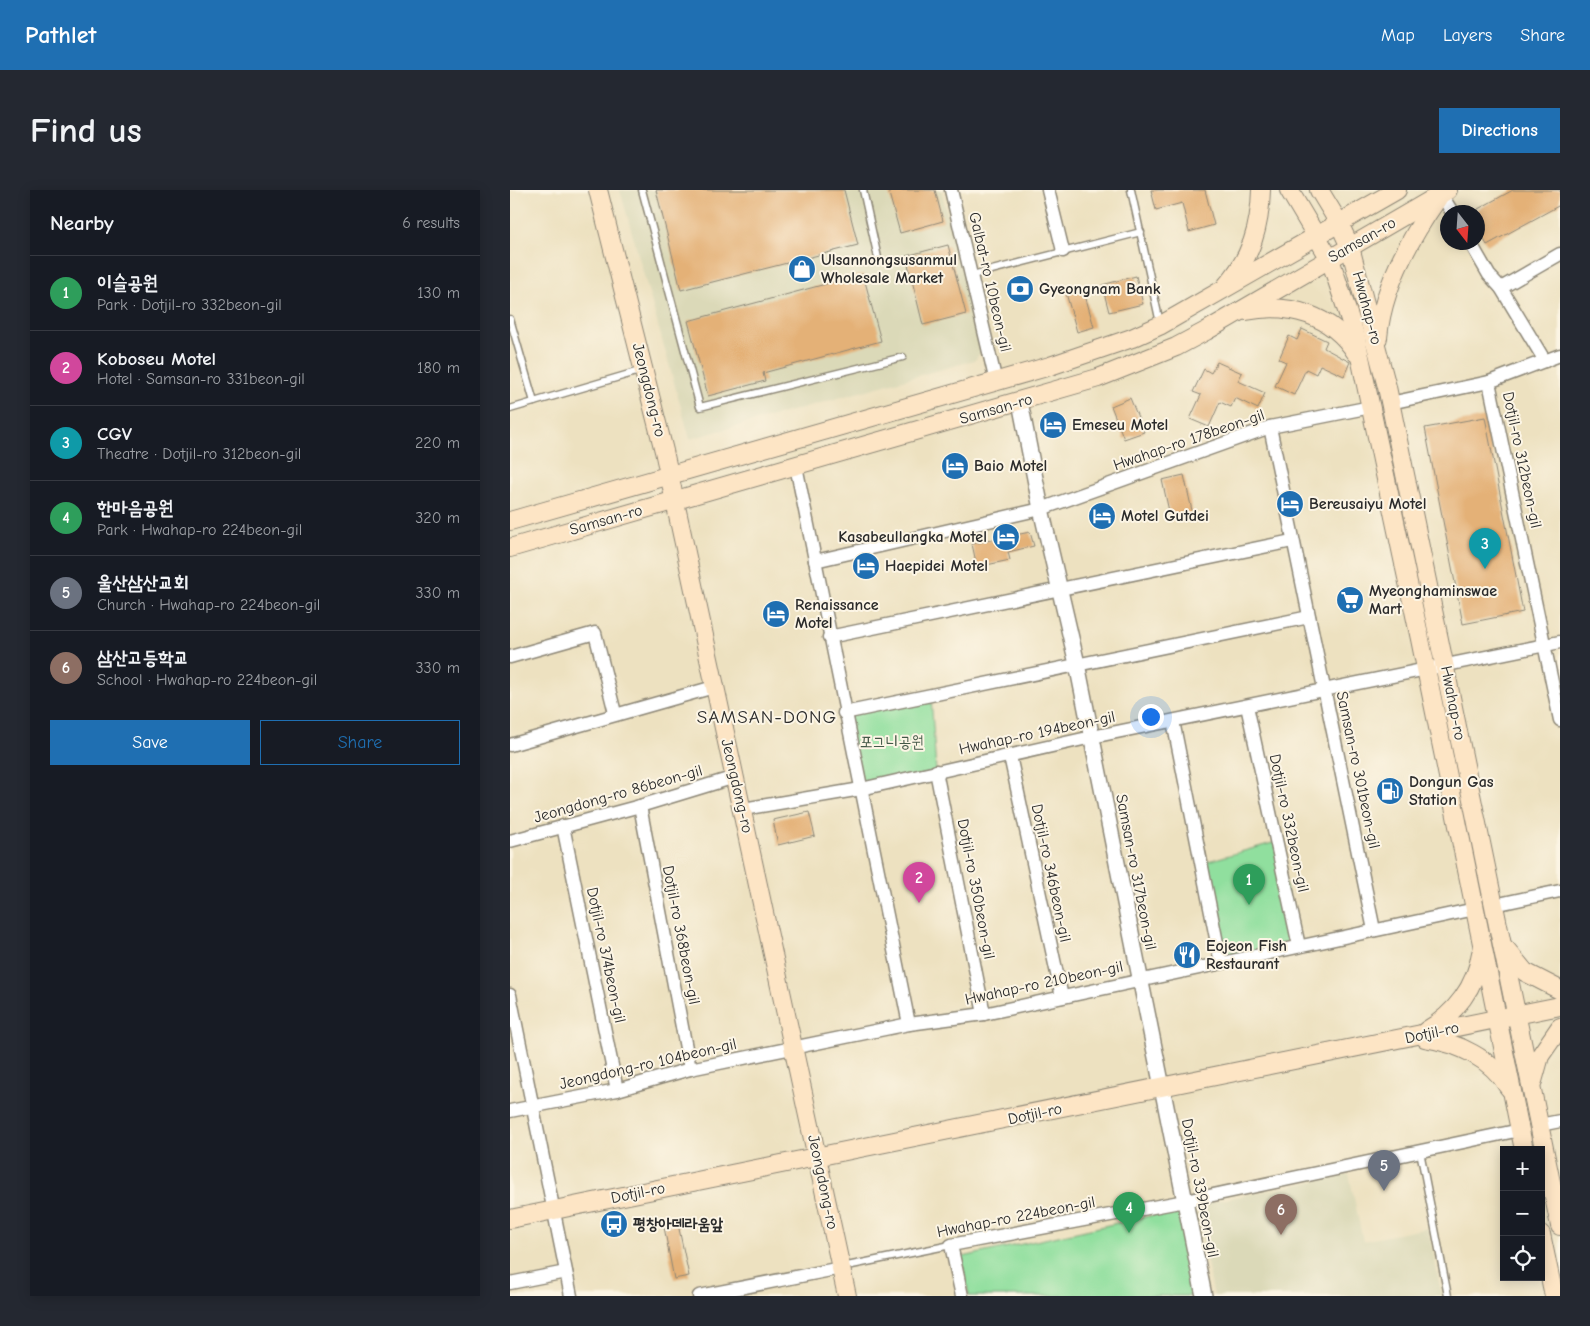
<!DOCTYPE html>
<html lang="en">
<head>
<meta charset="utf-8">
<style>
  :root { --surface:#171b24; --page:#242831; --text:#f1f3f6; --muted:#9ea1a6; --line:#363941; --accent:#1f6fb2 }
  body { margin:0; font-family:"Comic Neue","Poor Story",sans-serif; background:var(--page); color:var(--text) }
  .controls { position:absolute; right:15px; bottom:15px; display:grid; overflow:hidden; border-radius:0px; box-shadow:0 2px 12px #0003 }
  .controls button { width:45px; height:45px; display:grid; place-items:center; padding:0; border:0; border-bottom:1px solid var(--line); background:var(--surface); color:var(--text); font:25px sans-serif }
  .compass { position:absolute; left:930px; top:15px; width:45px; height:45px; border-radius:50%; background:var(--surface); box-shadow:0 2px 12px #0003; rotate:163deg }
  .you { position:absolute; left:640px; top:526px; width:18px; height:18px; margin:-12px; border:4px solid #fff; border-radius:50%; background:#1a73e8; box-shadow:0 0 0 8px #1a73e833 }
  .badge { display:grid; place-items:center; width:32px; height:32px; border-radius:50%; background:var(--accent); color:#fff; font-size:16px; font-weight:700 }
  .pin { position:absolute; translate:-50% -41px; filter:drop-shadow(0 1px 2px #0008) }
  .pin::after { content:''; position:absolute; top:26px; width:18px; height:15px; background:inherit; clip-path:polygon(0 0,100% 0,50% 100%) }
  .list { margin:0; padding:0; list-style:none }
  h2 { display:flex; justify-content:space-between; align-items:center; height:65px; margin:0; padding:0 20px; font-size:21px }
  h2 small { font-size:16px; font-weight:400; color:var(--muted) }
  .list li { display:grid; grid-template-columns:32px 1fr auto; gap:15px; align-items:center; box-sizing:border-box; height:75px; padding:0 20px; border-top:1px solid var(--line) }
  .list b { display:block; font-size:19px; white-space:nowrap }
  .list p { margin:0; font-size:16px; white-space:nowrap; color:var(--muted) }
  .list em { font-size:16px; font-style:normal; color:var(--muted) }
  .actions { display:flex; gap:10px; padding:15px 20px }
  .actions a { flex:1; padding:11px 0; border:1px solid var(--accent); border-radius:0px; text-align:center; font-size:18px; color:var(--accent) }
  .actions .main { background:var(--accent); color:#fff }
  .icon { flex:none; width:28px; height:28px; fill:none; stroke:currentColor; stroke-width:2; stroke-linecap:round; stroke-linejoin:round }
  .map { position:relative; flex:none; width:1050px; height:1106px; overflow:hidden; border-radius:0px }
  header { display:flex; align-items:center; gap:30px; box-sizing:border-box; height:70px; padding:0 25px; background:var(--accent); color:#fff }
  header strong { font-size:24px }
  nav { display:flex; gap:28px; margin-inline-start:auto; font-size:18px }
  .intro { display:flex; align-items:center; justify-content:space-between; box-sizing:border-box; height:120px; padding:0 30px }
  h1 { margin:0; font-size:35px }
  .button { padding:12px 22px; border-radius:0px; background:var(--accent); color:#fff; font-size:18px; font-weight:700 }
  main { display:flex; gap:30px; padding:0 30px }
  aside { flex:1; background:var(--surface); border-radius:0px; box-shadow:0 2px 12px #0003 }
  .map>svg:first-child { display:block }
  .built { fill:#dbd9b8 }
  .green { fill:#90df9e; stroke:#5e8564 }
  .building { fill:#e4b177 }
  .lines { fill:none; stroke-linecap:round; stroke-linejoin:round }
  .service-casing { stroke:#8c8676; stroke-width:9 }
  .minor-casing { stroke:#8c8676; stroke-width:15 }
  .tertiary-casing { stroke:#8c8676; stroke-width:18 }
  .secondary-casing { stroke:#8c8676; stroke-width:20 }
  .service { stroke:#fff; stroke-width:6 }
  .minor { stroke:#fff; stroke-width:12 }
  .tertiary { stroke:#fff; stroke-width:15 }
  .secondary { stroke:#fde5c5; stroke-width:18 }
  .labels { text-anchor:middle; dominant-baseline:central; stroke-width:4; stroke-linejoin:round; paint-order:stroke }
  .street-label { font-size:16px; fill:#2b2b2b; stroke:#fcf5e5 }
  .poi-label { font-size:16px; font-weight:bold; fill:#2b2b2b; stroke:#fcf5e5; text-anchor:start }
  .park-label { font-size:16px; fill:#445848; stroke:#fcf5e5 }
  .quarter-label { font-size:19px; letter-spacing:1px; fill:#2b2b2b; stroke:#fcf5e5 }
</style>
</head>
<body>
<header>
<strong>Pathlet</strong>
<nav><a>Map</a><a>Layers</a><a>Share</a></nav>
</header>
<div class="intro"><h1>Find us</h1><a class="button">Directions</a></div>
<main>
<aside>
<h2>Nearby<small>6 results</small></h2>
<ul class="list">
<li><span class="badge" style="background:#2e9e5b">1</span><div><b>이슬공원</b><p>Park · Dotjil-ro 332beon-gil</p></div><em>130 m</em></li>
<li><span class="badge" style="background:#d1479c">2</span><div><b>Koboseu Motel</b><p>Hotel · Samsan-ro 331beon-gil</p></div><em>180 m</em></li>
<li><span class="badge" style="background:#0f9aa8">3</span><div><b>CGV</b><p>Theatre · Dotjil-ro 312beon-gil</p></div><em>220 m</em></li>
<li><span class="badge" style="background:#2e9e5b">4</span><div><b>한마음공원</b><p>Park · Hwahap-ro 224beon-gil</p></div><em>320 m</em></li>
<li><span class="badge" style="background:#6b7280">5</span><div><b>울산삼산교회</b><p>Church · Hwahap-ro 224beon-gil</p></div><em>330 m</em></li>
<li><span class="badge" style="background:#8d6e63">6</span><div><b>삼산고등학교</b><p>School · Hwahap-ro 224beon-gil</p></div><em>330 m</em></li>
</ul>
<div class="actions"><a class="main">Save</a><a>Share</a></div>
</aside>
<div class="map">
<svg width="1050" height="1106" viewBox="0 0 1050 1106">
  <rect width="100%" height="100%" fill="#fcf5e5"/>
  <filter id="ink" filterUnits="userSpaceOnUse"><feTurbulence type="fractalNoise" baseFrequency=".02" numOctaves="2"/><feDisplacementMap in="SourceGraphic" scale="10" xChannelSelector="R" yChannelSelector="G"/><feConvolveMatrix kernelMatrix="1 2 1 2 8 2 1 2 1" color-interpolation-filters="sRGB"/></filter>
  <filter id="wash" filterUnits="userSpaceOnUse"><feTurbulence type="fractalNoise" baseFrequency=".0096" numOctaves="4" result="noise"/><feDisplacementMap in="SourceGraphic" scale="20" xChannelSelector="R" yChannelSelector="G"/><feGaussianBlur stdDeviation="1.12" result="paint"/><feColorMatrix in="noise" values="0 0 0 0 0 0 0 0 0 0 0 0 0 0 0 0 0 1.4 0 .05"/><feComposite in="paint" operator="in"/></filter>
  <g filter="url(#wash)">
    <rect width="100%" height="100%" fill="#ede1c0"/>
    <!-- built -->
    <g class="built">
      <path d="M 110,0 L 431,0 L 473,159 L 465,170 L 180,249 Z"/>
      <path d="M 839,984 L 853,1051 L 918,1038 L 932,1106 L 704,1106 L 687,1024 L 692,1014 Z"/>
    </g>
    <!-- green -->
    <g class="green">
      <path d="M 421,505 L 426,581 L 351,599 L 334,523 Z"/>
      <path d="M 766,652 L 789,756 L 711,773 L 691,673 Z"/>
      <path d="M 671,1019 L 690,1106 L 459,1106 L 452,1070 L 453,1067 Z"/>
    </g>
    <g id="blocks">
      <!-- building -->
      <g class="building">
        <path d="M 146,0 L 334,0 L 348,55 L 171,100 Z"/>
        <path d="M 378,0 L 425,0 L 433,31 L 390,43 Z"/>
        <path d="M 641,0 L 695,0 L 704,35 L 679,42 L 672,13 L 646,20 Z"/>
        <path d="M 1003,0 L 1050,0 L 1050,15 L 977,55 L 968,39 L 968,19 Z"/>
        <path d="M 438,55 L 456,124 L 413,135 L 396,66 Z"/>
        <path d="M 353,84 L 371,151 L 253,183 L 255,191 L 198,206 L 178,131 Z"/>
        <path d="M 626,86 L 633,114 L 599,122 L 592,95 Z"/>
        <path d="M 573,98 L 584,137 L 567,142 L 556,103 Z"/>
        <path d="M 792,139 L 817,151 L 814,158 L 840,172 L 834,186 L 810,175 L 806,184 L 796,179 L 784,205 L 765,196 L 776,172 L 769,169 L 779,146 L 787,150 Z"/>
        <path d="M 707,172 L 732,183 L 728,191 L 755,203 L 748,219 L 725,208 L 721,217 L 710,212 L 699,237 L 680,229 L 691,205 L 683,202 L 694,179 L 701,183 Z"/>
        <path d="M 620,208 L 634,242 L 614,249 L 601,216 Z"/>
        <path d="M 975,227 L 1013,422 L 953,434 L 915,238 Z"/>
        <path d="M 674,285 L 683,325 L 661,330 L 652,290 Z"/>
        <path d="M 520,342 L 524,356 L 498,362 L 500,370 L 467,377 L 462,354 Z"/>
        <path d="M 299,622 L 305,646 L 268,655 L 263,630 Z"/>
        <path d="M 168,1034 L 179,1086 L 164,1089 L 154,1037 Z"/>
      </g>
    </g>
  </g>
  <g filter="url(#ink)">
    <use href="#blocks" fill-opacity="0" stroke="#8c8676" stroke-width="1"/>
    <g class="lines">
      <!-- service casing -->
      <g class="service-casing">
        <g id="service">
          <path d="M 132,0 L 190,217 L 393,167"/>
          <path d="M 353,0 L 368,68"/>
          <path d="M 621,0 L 650,133"/>
          <path d="M 462,85 L 631,42"/>
          <path d="M 0,129 L 24,212"/>
          <path d="M 0,219 L 133,180"/>
          <path d="M 910,961 L 938,1106"/>
          <path d="M 332,1077 L 441,1055"/>
        </g>
      </g>
      <!-- minor casing -->
      <g class="minor-casing">
        <g id="minor">
          <path d="M 441,0 L 486,192"/>
          <path d="M 538,0 L 553,61"/>
          <path d="M 931,4 L 942,22"/>
          <path d="M 960,52 L 979,85 L 991,98 L 1035,171"/>
          <path d="M 991,98 L 1050,64"/>
          <path d="M 979,192 L 1050,530"/>
          <path d="M 880,213 L 979,192 L 1050,165"/>
          <path d="M 760,237 L 864,740"/>
          <path d="M 286,276 L 399,834"/>
          <path d="M 305,371 L 531,319 L 760,237 L 861,217"/>
          <path d="M 319,447 L 782,351"/>
          <path d="M 0,467 L 85,443 L 105,523"/>
          <path d="M 737,516 L 789,756"/>
          <path d="M 334,523 L 799,427"/>
          <path d="M 663,531 L 711,773"/>
          <path d="M 0,555 L 204,497"/>
          <path d="M 500,566 L 552,807"/>
          <path d="M 426,581 L 474,824"/>
          <path d="M 130,616 L 180,879"/>
          <path d="M 233,619 L 351,599 L 582,547 L 1050,452"/>
          <path d="M 53,636 L 107,900"/>
          <path d="M 0,651 L 130,616 L 225,587"/>
          <path d="M 984,715 L 1050,701"/>
          <path d="M 0,805 L 61,1106"/>
          <path d="M 0,921 L 107,900 L 180,879 L 399,834 L 474,824 L 965,719"/>
          <path d="M 1030,935 L 1050,931"/>
          <path d="M 0,1093 L 56,1082"/>
          <path d="M 189,1106 L 331,1078"/>
          <path d="M 452,1106 L 441,1055 L 675,1011 L 1010,940"/>
        </g>
      </g>
      <!-- tertiary casing -->
      <g class="tertiary-casing">
        <path id="tertiary" d="M 510,212 L 531,319 L 567,474 L 694,1106"/>
      </g>
      <!-- secondary casing -->
      <g class="secondary-casing">
        <g id="secondary">
          <path d="M 88,0 L 154,261 L 337,1106"/>
          <path d="M 779,0 L 820,69 L 846,148 L 910,449 L 1014,960"/>
          <path d="M 809,0 L 829,33 L 840,57 L 877,197 L 1050,1036"/>
          <path d="M 716,96 C 741,68 750,37 751,0"/>
          <path d="M 736,121 C 779,112 822,125 846,163"/>
          <path d="M 868,148 C 872,98 900,48 928,8"/>
          <path d="M 0,331 L 540,176 L 622,148 L 651,135 L 887,0"/>
          <path d="M 0,358 L 588,188 L 666,157 L 696,141 L 938,0"/>
          <path d="M 996,759 L 1015,782 L 1050,800"/>
          <path d="M 916,841 C 945,824 966,797 971,763"/>
          <path d="M 915,848 C 948,853 981,868 999,898"/>
          <path d="M 1023,891 L 1030,866 L 1050,837"/>
          <path d="M 0,1029 L 1050,816"/>
          <path d="M 1031,1044 L 1044,1106"/>
        </g>
      </g>
      <!-- service -->
      <use href="#service" class="service"/>
      <!-- minor -->
      <use href="#minor" class="minor"/>
      <!-- tertiary -->
      <use href="#tertiary" class="tertiary"/>
      <!-- secondary -->
      <use href="#secondary" class="secondary"/>
    </g>
  </g>
  <!-- icons -->
  <defs>
    <g id="shop-disc" transform="scale(1.4375)"><circle r="9.5" fill="#1f6fb2" stroke="#fcf5e5"/><path d="M-5-2.5h2.3a2.7 3.5 0 0 1 5.4 0H5L5.5 6h-11ZM-1.5-2.5h3a1.5 2.3 0 0 0-3 0Z" fill="#fff"/></g>
    <g id="bank-disc" transform="scale(1.4375)"><circle r="9.5" fill="#1f6fb2" stroke="#fcf5e5"/><path d="M-6-4H6V4H-6ZM0-2.3a2.3 2.3 0 1 0 0 4.6a2.3 2.3 0 1 0 0-4.6Z" fill="#fff"/></g>
    <g id="hotel-disc" transform="scale(1.4375)"><circle r="9.5" fill="#1f6fb2" stroke="#fcf5e5"/><path d="M-6-4.5h1.5V1H6V5H4.5V3h-9V5H-6ZM-4 0a1.8 1.8 0 1 1 3.6 0ZM.5 0V-2.5h3Q6-2.5 6 0Z" fill="#fff"/></g>
    <g id="supermarket-disc" transform="scale(1.4375)"><circle r="9.5" fill="#1f6fb2" stroke="#fcf5e5"/><path d="M-6-5.5h2.5l.6 2H6L4.5 2H-2.5L-4.4-4H-6ZM-1.5 3.2a1.3 1.3 0 1 0 .1 0ZM3 3.2a1.3 1.3 0 1 0 .1 0Z" fill="#fff"/></g>
    <g id="fuel-disc" transform="scale(1.4375)"><circle r="9.5" fill="#1f6fb2" stroke="#fcf5e5"/><path d="M-5.5-6h7V0h2V4h1.3V-2.5L3-4.5l.8-.8L6-3V5H2.5V1h-1V6h-7ZM-4.2-4.7v3.2H.2V-4.7Z" fill="#fff"/></g>
    <g id="restaurant-disc" transform="scale(1.4375)"><circle r="9.5" fill="#1f6fb2" stroke="#fcf5e5"/><path d="M-5-6h1v4h1v-4h1v4h1v-4h1v5L-1.5 .5V6h-2V.5L-5-1ZM5-6V6H3V1.5H1.5Q1.5-4 5-6Z" fill="#fff"/></g>
    <g id="bus-disc" transform="scale(1.4375)"><circle r="9.5" fill="#1f6fb2" stroke="#fcf5e5"/><path d="M-5-6H5V4H4V6H2V4H-2V6H-4V4H-5ZM-3.5-4V0h7V-4ZM-3.5 1.2v1.5H-2V1.2ZM2 1.2v1.5H3.5V1.2Z" fill="#fff"/></g>
  </defs>
  <g fill-rule="evenodd">
    <use href="#shop-disc" x="292" y="79"/>
    <use href="#bank-disc" x="510" y="99"/>
    <use href="#hotel-disc" x="543" y="235"/>
    <use href="#hotel-disc" x="445" y="276"/>
    <use href="#hotel-disc" x="780" y="314"/>
    <use href="#hotel-disc" x="592" y="326"/>
    <use href="#hotel-disc" x="496" y="347"/>
    <use href="#hotel-disc" x="356" y="376"/>
    <use href="#supermarket-disc" x="840" y="410"/>
    <use href="#hotel-disc" x="266" y="424"/>
    <use href="#fuel-disc" x="880" y="601"/>
    <use href="#restaurant-disc" x="677" y="765"/>
    <use href="#bus-disc" x="104" y="1034"/>
  </g>
  <g class="labels">
    <!-- street labels -->
    <g class="street-label">
      <text transform="translate(852 50) rotate(-30)">Samsan-ro</text>
      <text transform="translate(480 92) rotate(77)">Galbat-ro 10beon-gil</text>
      <text transform="translate(857 118) rotate(75)">Hwahap-ro</text>
      <text transform="translate(139 200) rotate(76)">Jeongdong-ro</text>
      <text transform="translate(486 219) rotate(-16)">Samsan-ro</text>
      <text transform="translate(679 250) rotate(-19)">Hwahap-ro 178beon-gil</text>
      <text transform="translate(1012 270) rotate(78)">Dotjil-ro 312beon-gil</text>
      <text transform="translate(96 330) rotate(-16)">Samsan-ro</text>
      <text transform="translate(943 513) rotate(79)">Hwahap-ro</text>
      <text transform="translate(527 543) rotate(-12)">Hwahap-ro 194beon-gil</text>
      <text transform="translate(848 580) rotate(78)">Samsan-ro 301beon-gil</text>
      <text transform="translate(227 596) rotate(77)">Jeongdong-ro</text>
      <text transform="translate(108 604) rotate(-16)">Jeongdong-ro 86beon-gil</text>
      <text transform="translate(779 633) rotate(78)">Dotjil-ro 332beon-gil</text>
      <text transform="translate(626 682) rotate(79)">Samsan-ro 317beon-gil</text>
      <text transform="translate(541 683) rotate(78)">Dotjil-ro 346beon-gil</text>
      <text transform="translate(466 699) rotate(79)">Dotjil-ro 350beon-gil</text>
      <text transform="translate(171 745) rotate(79)">Dotjil-ro 368beon-gil</text>
      <text transform="translate(96 765) rotate(78)">Dotjil-ro 374beon-gil</text>
      <text transform="translate(534 793) rotate(-12)">Hwahap-ro 210beon-gil</text>
      <text transform="translate(922 843) rotate(-12)">Dotjil-ro</text>
      <text transform="translate(138 874) rotate(-13)">Jeongdong-ro 104beon-gil</text>
      <text transform="translate(525 924) rotate(-12)">Dotjil-ro</text>
      <text transform="translate(313 992) rotate(78)">Jeongdong-ro</text>
      <text transform="translate(690 998) rotate(79)">Dotjil-ro 339beon-gil</text>
      <text transform="translate(128 1003) rotate(-11)">Dotjil-ro</text>
      <text transform="translate(506 1027) rotate(-11)">Hwahap-ro 224beon-gil</text>
    </g>
    <!-- poi labels -->
    <g class="poi-label">
      <text x="311" y="70">Ulsannongsusanmul<tspan x="311" dy="18">Wholesale Market</tspan></text>
      <text x="529" y="99">Gyeongnam Bank</text>
      <text x="562" y="235">Emeseu Motel</text>
      <text x="464" y="276">Baio Motel</text>
      <text x="799" y="314">Bereusaiyu Motel</text>
      <text x="611" y="326">Motel Gutdei</text>
      <text x="477" y="347" text-anchor="end">Kasabeullangka Motel</text>
      <text x="375" y="376">Haepidei Motel</text>
      <text x="859" y="401">Myeonghaminswae<tspan x="859" dy="18">Mart</tspan></text>
      <text x="285" y="415">Renaissance<tspan x="285" dy="18">Motel</tspan></text>
      <text x="899" y="592">Dongun Gas<tspan x="899" dy="18">Station</tspan></text>
      <text x="696" y="756">Eojeon Fish<tspan x="696" dy="18">Restaurant</tspan></text>
      <text x="123" y="1034">평창아데라움앞</text>
    </g>
    <!-- park labels -->
    <g class="park-label">
      <text x="382" y="552">포그니공원</text>
    </g>
    <!-- quarter labels -->
    <g class="quarter-label">
      <text x="257" y="527">SAMSAN-DONG</text>
    </g>
  </g>
</svg>
<div class="controls">
<button>+</button>
<button>−</button>
<button><svg class="icon" aria-label="locate" viewBox="0 0 24 24"><circle cx="12" cy="12" r="6"/><path d="M12 2v4M12 18v4M2 12h4M18 12h4"/></svg></button>
</div>
<svg class="compass" viewBox="-18 -18 36 36"><path d="M0-13l5 13h-10z" fill="#e53935"/><path d="M0 13l5-13h-10z" fill="#9ea1a6"/></svg>
<div class="you"></div>
<div class="pin badge" style="left:739px;top:715px;background:#2e9e5b">1</div>
<div class="pin badge" style="left:409px;top:713px;background:#d1479c">2</div>
<div class="pin badge" style="left:975px;top:379px;background:#0f9aa8">3</div>
<div class="pin badge" style="left:619px;top:1043px;background:#2e9e5b">4</div>
<div class="pin badge" style="left:874px;top:1001px;background:#6b7280">5</div>
<div class="pin badge" style="left:771px;top:1045px;background:#8d6e63">6</div>
</div>
</main>
</body>
</html>
